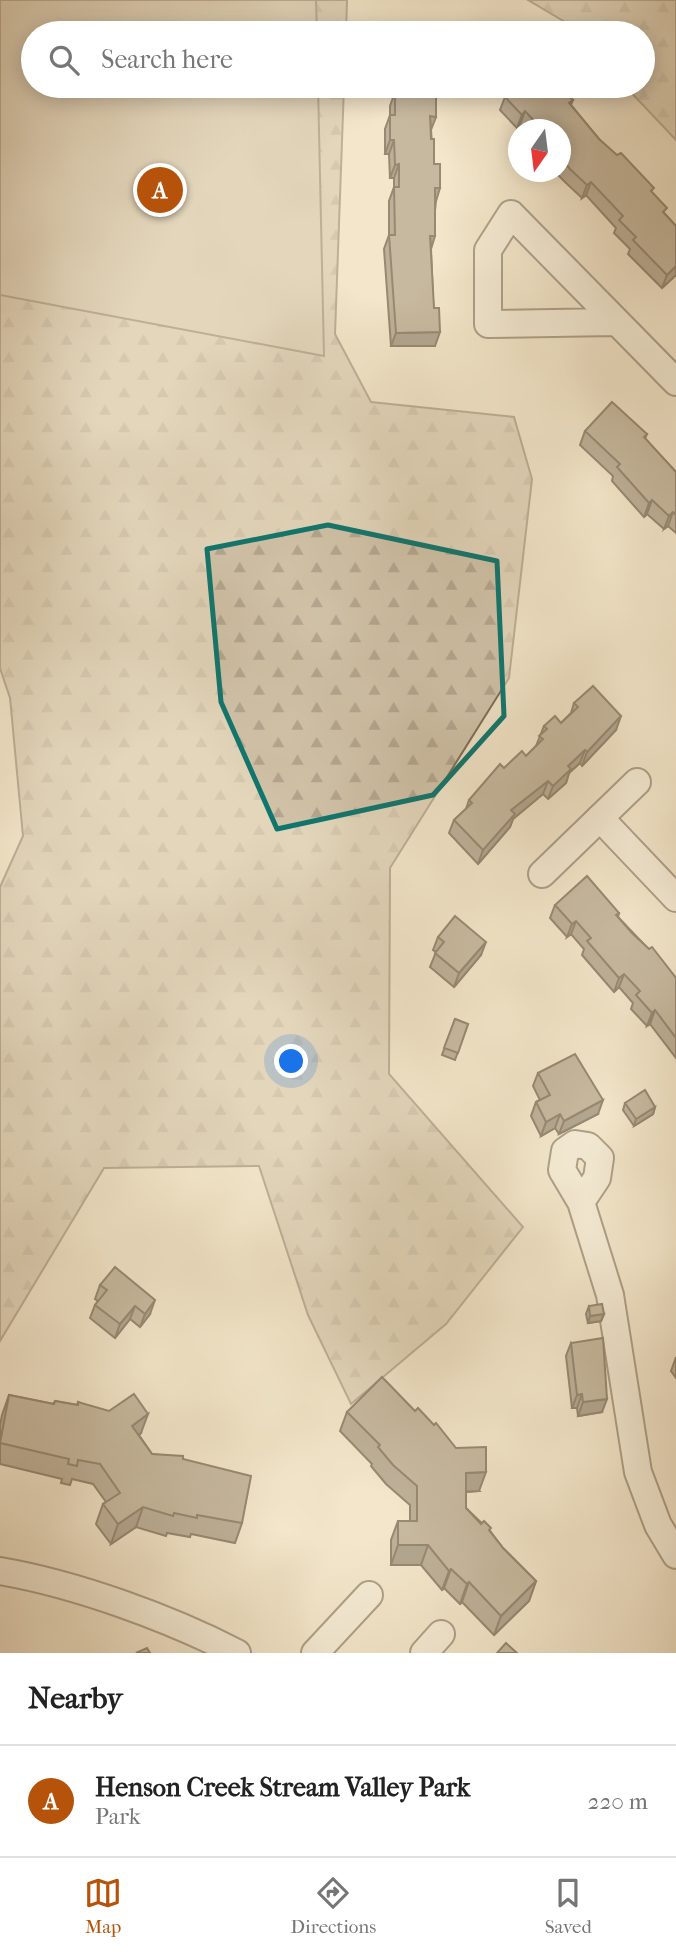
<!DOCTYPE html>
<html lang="en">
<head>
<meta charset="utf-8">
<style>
  :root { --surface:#fff; --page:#f2f2f2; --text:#222; --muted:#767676; --line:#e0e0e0; --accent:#b45309 }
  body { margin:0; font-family:"IM FELL French Canon",serif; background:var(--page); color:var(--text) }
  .compass { position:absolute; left:508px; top:119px; width:63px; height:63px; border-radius:50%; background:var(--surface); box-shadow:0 4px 18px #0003; rotate:194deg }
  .you { position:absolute; left:292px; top:1062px; width:24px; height:24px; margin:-18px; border:5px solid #fff; border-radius:50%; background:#1a73e8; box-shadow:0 0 0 10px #1a73e833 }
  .badge { display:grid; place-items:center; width:46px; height:46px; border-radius:50%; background:var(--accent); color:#fff; font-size:23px; font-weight:700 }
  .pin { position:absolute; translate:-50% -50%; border:4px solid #fff; box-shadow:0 2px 7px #0006 }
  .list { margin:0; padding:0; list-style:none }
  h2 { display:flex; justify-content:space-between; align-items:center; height:91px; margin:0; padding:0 28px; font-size:30px }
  h2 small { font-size:23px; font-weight:400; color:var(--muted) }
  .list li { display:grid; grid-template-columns:46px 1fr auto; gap:21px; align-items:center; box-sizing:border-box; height:112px; padding:0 28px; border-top:2px solid var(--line) }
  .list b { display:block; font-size:26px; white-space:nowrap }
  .list p { margin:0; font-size:23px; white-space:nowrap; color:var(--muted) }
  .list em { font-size:23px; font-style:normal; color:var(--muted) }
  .icon { flex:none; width:38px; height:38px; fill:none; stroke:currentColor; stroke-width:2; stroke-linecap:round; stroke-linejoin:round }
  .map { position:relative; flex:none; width:676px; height:1653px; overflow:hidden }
  .search { position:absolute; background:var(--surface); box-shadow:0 4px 18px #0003; left:21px; right:21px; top:21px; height:77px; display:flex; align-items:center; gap:18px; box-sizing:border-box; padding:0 24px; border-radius:38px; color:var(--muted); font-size:26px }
  .sheet { height:203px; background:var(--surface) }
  nav { display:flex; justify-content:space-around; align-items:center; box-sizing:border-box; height:98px; border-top:2px solid var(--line); background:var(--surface); font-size:19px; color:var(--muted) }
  nav a { display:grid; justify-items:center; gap:4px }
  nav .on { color:var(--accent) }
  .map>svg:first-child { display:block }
  .forest { fill:url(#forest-firs); stroke:#7e6e58; stroke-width:2 }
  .green { fill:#d1c3a9; stroke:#7e6e58; stroke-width:2 }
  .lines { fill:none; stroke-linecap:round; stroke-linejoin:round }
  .minor-casing { stroke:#5c4d38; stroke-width:30 }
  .minor { stroke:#f7efdd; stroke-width:26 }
  .wall { fill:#7e725d; stroke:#2a1a07; stroke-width:2 }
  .shaded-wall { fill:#675c4c; stroke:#2a1a07; stroke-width:2 }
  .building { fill:#93846c; stroke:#2a1a07; stroke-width:2 }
  .marked { fill:none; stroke:#0f766e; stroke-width:5; stroke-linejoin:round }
</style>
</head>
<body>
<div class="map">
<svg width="676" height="1653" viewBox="0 0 676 1653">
  <defs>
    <pattern id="forest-firs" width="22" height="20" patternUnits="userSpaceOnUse" patternTransform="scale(1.75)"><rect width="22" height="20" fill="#d1c3a9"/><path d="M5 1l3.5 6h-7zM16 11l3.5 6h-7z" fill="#b4a790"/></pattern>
  </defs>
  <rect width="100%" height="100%" fill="#f3e6ca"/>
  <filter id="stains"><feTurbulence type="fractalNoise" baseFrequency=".00286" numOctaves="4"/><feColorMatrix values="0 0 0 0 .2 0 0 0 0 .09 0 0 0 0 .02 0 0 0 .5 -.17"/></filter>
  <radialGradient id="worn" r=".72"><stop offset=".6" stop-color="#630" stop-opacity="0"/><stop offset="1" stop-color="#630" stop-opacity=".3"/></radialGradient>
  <!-- forest -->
  <g class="forest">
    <path d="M 0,0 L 347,0 L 346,33 L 33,33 L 33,86 L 344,86 L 335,334 L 371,402 L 514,417 L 532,479 L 509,678 L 390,868 L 389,1074 L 523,1227 L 446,1324 L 351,1404 L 308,1315 L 259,1166 L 104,1168 L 0,1341 L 0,887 L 23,836 L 10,698 L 0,668 Z"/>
    <path d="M 528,0 L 676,0 L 676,140 L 625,86 L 643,86 L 643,33 L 575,33 L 565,22 Z"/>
  </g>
  <!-- green -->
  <path class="green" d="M 0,0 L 316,0 L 317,33 L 33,33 L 33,86 L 318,86 L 324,356 L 0,295 Z"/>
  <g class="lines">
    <!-- minor casing -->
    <g class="minor-casing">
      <g id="minor">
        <path d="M 614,322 L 488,324 L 488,250 L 511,214 L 676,382"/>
        <path d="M 600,818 L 676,898"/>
        <path d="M 542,874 L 637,782"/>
        <path d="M 581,1202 L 597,1178 L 600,1158 L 588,1146 L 575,1144 L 565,1151 L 562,1170 L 581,1202 L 610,1295 L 638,1472 L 658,1525 L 676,1555"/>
        <path d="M 0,1571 C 76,1584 169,1618 237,1653"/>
        <path d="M 315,1653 L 369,1595"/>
        <path d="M 424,1653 L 441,1634"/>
      </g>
    </g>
    <!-- minor -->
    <use href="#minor" class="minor"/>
  </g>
  <!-- wall -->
  <g class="wall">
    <path d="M 395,92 L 431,130 L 436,201 L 431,249 L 435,346 L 391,346 L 384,249 L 389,235 L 389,201 L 394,187 L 394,178 L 390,178 L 389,154 L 385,154 L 385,129 L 390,115 L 390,106 Z"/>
    <path d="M 505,97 L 573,100 L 571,105 L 599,139 L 652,193 L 665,214 L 676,226 L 676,275 L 662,288 L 628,254 L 630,249 L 614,233 L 616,228 L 586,195 L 582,198 L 565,182 L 555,172 L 561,172 L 561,130 L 525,130 L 520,125 L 517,128 L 500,110 Z"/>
    <path d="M 585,431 L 647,434 L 645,439 L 676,472 L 676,533 L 668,526 L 664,529 L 647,514 L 644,517 L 612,481 L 613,476 L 580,445 Z"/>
    <path d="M 574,703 L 616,730 L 582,766 L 580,763 L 569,773 L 566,783 L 548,799 L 543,794 L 513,819 L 510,827 L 478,864 L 449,833 L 454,820 L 466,809 L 469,800 L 504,768 L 526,756 L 536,746 L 544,726 L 561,723 L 571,713 Z"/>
    <path d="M 555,905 L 619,913 L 618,917 L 676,978 L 676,1058 L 650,1024 L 647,1026 L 631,1009 L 633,1003 L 619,987 L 614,992 L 582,955 L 584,949 L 571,934 L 567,937 L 550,918 Z"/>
    <path d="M 438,937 L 481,955 L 454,987 L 430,967 L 436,952 L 433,950 Z"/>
    <path d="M 455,1019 L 468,1024 L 455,1060 L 442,1055 Z"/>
    <path d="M 538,1073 L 598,1114 L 559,1134 L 555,1128 L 541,1136 L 531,1116 L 536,1102 L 540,1100 L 533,1086 Z"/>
    <path d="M 625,1103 L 655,1107 L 653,1114 L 634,1126 L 623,1110 Z"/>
    <path d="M 100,1285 L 150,1314 L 140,1327 L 130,1319 L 115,1338 L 90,1318 L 95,1305 L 98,1301 L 95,1299 Z"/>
    <path d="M 589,1306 L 604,1314 L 601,1321 L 588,1323 L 586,1314 Z"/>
    <path d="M 571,1343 L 602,1412 L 578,1416 L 577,1408 L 572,1408 L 566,1356 Z"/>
    <path d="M 676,1357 L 676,1378 L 671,1371 Z"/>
    <path d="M 9,1395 L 53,1404 L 55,1401 L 77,1405 L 78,1402 L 141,1433 L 139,1435 L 152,1454 L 183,1459 L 242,1523 L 235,1543 L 191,1534 L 190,1537 L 167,1533 L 166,1536 L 136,1527 L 111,1544 L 96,1524 L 103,1504 L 106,1502 L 93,1484 L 72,1479 L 70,1485 L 61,1483 L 62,1479 L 0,1464 L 0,1425 L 2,1415 Z"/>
    <path d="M 347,1412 L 479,1491 L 466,1492 L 466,1508 L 490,1531 L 503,1548 L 536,1581 L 529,1601 L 494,1635 L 462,1602 L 460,1604 L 444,1588 L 442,1590 L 421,1565 L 391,1565 L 391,1540 L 398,1521 L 410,1521 L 410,1505 L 386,1484 L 371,1466 L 372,1464 L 340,1431 Z"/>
  </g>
  <!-- shaded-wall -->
  <g class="shaded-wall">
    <path d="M 525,111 L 520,125 L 517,128 L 522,115 Z"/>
    <path d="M 430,116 L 436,117 L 431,130 Z"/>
    <path d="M 390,140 L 394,140 L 389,154 L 385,154 Z"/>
    <path d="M 399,164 L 394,178 L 390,178 L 395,165 Z"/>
    <path d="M 591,182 L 586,195 L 582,198 L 587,185 Z"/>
    <path d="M 435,188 L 440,188 L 436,201 L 430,202 Z"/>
    <path d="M 430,236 L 435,236 L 431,249 Z"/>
    <path d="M 676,266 L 676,275 L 662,288 L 667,275 Z"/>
    <path d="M 440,332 L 435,346 L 391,346 L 396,333 Z"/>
    <path d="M 652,500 L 647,514 L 644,517 L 649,503 Z"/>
    <path d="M 673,512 L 668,526 L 664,529 L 669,516 Z"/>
    <path d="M 621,716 L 616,730 L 582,766 L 587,752 Z"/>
    <path d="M 585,750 L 580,763 L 569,773 L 566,783 L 548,799 L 553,786 L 568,766 Z"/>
    <path d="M 548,781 L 543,794 L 513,819 L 510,827 L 478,864 L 483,850 L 511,810 Z"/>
    <path d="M 576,921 L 571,934 L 567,937 L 572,924 Z"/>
    <path d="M 486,942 L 481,955 L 454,987 L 459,973 Z"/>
    <path d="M 624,974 L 619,987 L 614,992 L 619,978 Z"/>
    <path d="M 655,1010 L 650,1024 L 647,1026 L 652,1013 Z"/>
    <path d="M 603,1100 L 598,1114 L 559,1134 L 564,1121 Z"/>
    <path d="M 655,1107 L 653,1114 L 634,1126 L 636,1119 Z"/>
    <path d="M 560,1114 L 555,1128 L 541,1136 L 546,1122 Z"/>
    <path d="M 155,1300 L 150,1314 L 140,1327 L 145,1314 Z"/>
    <path d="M 135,1306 L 130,1319 L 115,1338 L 120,1324 Z"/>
    <path d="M 604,1314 L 601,1321 L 588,1323 L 590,1316 Z"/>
    <path d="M 582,1394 L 577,1408 L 572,1408 L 577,1395 Z"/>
    <path d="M 607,1399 L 602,1412 L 578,1416 L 583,1402 Z"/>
    <path d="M 148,1414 L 141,1433 L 125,1445 L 132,1426 Z"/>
    <path d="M 486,1472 L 479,1491 L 459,1492 L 466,1473 Z"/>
    <path d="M 143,1507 L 136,1527 L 111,1544 L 118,1524 Z"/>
    <path d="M 398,1545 L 428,1545 L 421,1565 L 391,1565 Z"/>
    <path d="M 451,1569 L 444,1588 L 442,1590 L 449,1571 Z"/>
    <path d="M 536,1581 L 529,1601 L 494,1635 L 501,1616 Z"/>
    <path d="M 469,1582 L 462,1602 L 460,1604 L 467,1584 Z"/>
  </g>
  <!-- building -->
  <g class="building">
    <path d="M 517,86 L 558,86 L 573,100 L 569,103 L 599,139 L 617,155 L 621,153 L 654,188 L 651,191 L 667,208 L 663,212 L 676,226 L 676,266 L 667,275 L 633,240 L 636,237 L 619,220 L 623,216 L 591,182 L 587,185 L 570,169 L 561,158 L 561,130 L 541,130 L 542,129 L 525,111 L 522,115 L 505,97 Z"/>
    <path d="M 395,92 L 436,92 L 436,117 L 430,116 L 431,139 L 434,139 L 434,164 L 440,164 L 440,188 L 435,188 L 435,236 L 430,236 L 434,308 L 439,308 L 440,332 L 396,333 L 389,235 L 395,235 L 394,187 L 399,187 L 399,164 L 395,165 L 394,140 L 390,140 L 390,115 L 395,115 Z"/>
    <path d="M 612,402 L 647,434 L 644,437 L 676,472 L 676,515 L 673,512 L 669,516 L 652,500 L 649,503 L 617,467 L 620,464 L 585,431 Z"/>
    <path d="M 593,686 L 621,716 L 587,752 L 585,750 L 568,766 L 571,769 L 553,786 L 548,781 L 511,810 L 515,814 L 483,850 L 454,820 L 472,803 L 469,800 L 500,764 L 504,768 L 522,751 L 526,756 L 543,739 L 539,736 L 547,729 L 544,726 L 555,716 L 561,723 L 578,707 L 574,703 Z"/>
    <path d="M 587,876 L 619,913 L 616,915 L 632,933 L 649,949 L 652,947 L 676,978 L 676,1038 L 655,1010 L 652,1013 L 636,995 L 640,991 L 624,974 L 619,978 L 587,941 L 591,938 L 576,921 L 572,924 L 555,905 Z"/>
    <path d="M 455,916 L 486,942 L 459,973 L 435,953 L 444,942 L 438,937 Z"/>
    <path d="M 455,1019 L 468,1024 L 458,1053 L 444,1048 Z"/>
    <path d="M 575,1054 L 603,1100 L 564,1121 L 560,1114 L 546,1122 L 536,1102 L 550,1095 L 538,1073 Z"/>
    <path d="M 645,1090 L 655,1107 L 636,1119 L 625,1103 Z"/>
    <path d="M 115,1267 L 155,1300 L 145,1314 L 135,1306 L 120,1324 L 95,1305 L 107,1290 L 100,1285 Z"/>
    <path d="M 602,1304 L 604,1314 L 590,1316 L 589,1306 Z"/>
    <path d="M 603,1338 L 607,1399 L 583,1402 L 582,1394 L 577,1395 L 571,1343 Z"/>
    <path d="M 382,1377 L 415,1411 L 418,1408 L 434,1425 L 436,1423 L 456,1448 L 486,1447 L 486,1472 L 466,1473 L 466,1508 L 481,1524 L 484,1521 L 491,1528 L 489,1530 L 503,1548 L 536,1581 L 501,1616 L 469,1582 L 467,1584 L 451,1569 L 449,1571 L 428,1545 L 398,1545 L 398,1521 L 417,1521 L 417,1486 L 393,1465 L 378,1447 L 380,1445 L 347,1412 Z"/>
    <path d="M 134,1394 L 148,1414 L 132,1426 L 152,1454 L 183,1456 L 183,1459 L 251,1476 L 242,1523 L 197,1515 L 197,1518 L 174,1513 L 173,1516 L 143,1507 L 118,1524 L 103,1504 L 120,1493 L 100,1464 L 78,1460 L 77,1466 L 68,1464 L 69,1459 L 0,1443 L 9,1395 L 54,1404 L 55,1401 L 78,1405 L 78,1402 L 109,1411 Z"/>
    <path d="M 506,1643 L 517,1653 L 497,1653 Z"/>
    <path d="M 147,1648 L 150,1653 L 136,1653 Z"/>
  </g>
  <!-- marked area -->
  <path d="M0 0H676V1653H0ZM 328,525 L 497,561 L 504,716 L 433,795 L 277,829 L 221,702 L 207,549 Z" fill="#f3e6ca" fill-opacity=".55" fill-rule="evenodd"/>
  <path class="marked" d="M 328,525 L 497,561 L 504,716 L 433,795 L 277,829 L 221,702 L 207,549 Z"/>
  <rect width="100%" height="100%" filter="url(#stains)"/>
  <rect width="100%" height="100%" fill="url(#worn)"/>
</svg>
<svg class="compass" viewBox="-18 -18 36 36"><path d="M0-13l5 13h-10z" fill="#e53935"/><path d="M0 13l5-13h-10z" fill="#767676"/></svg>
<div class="you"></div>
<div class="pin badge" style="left:160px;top:190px">A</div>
<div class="search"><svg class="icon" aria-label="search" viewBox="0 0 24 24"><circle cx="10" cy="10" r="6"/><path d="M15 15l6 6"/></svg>Search here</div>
</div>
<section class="sheet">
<h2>Nearby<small></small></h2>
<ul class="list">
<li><span class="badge">A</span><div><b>Henson Creek Stream Valley Park</b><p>Park</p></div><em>220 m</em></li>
</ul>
</section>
<nav>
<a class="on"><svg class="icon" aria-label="map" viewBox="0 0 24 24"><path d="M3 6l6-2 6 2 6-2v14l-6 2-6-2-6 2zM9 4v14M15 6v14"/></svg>Map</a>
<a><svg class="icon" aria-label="directions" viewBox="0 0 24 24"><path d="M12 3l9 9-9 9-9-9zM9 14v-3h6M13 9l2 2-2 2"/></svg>Directions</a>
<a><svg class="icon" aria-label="saved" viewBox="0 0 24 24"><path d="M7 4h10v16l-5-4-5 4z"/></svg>Saved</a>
</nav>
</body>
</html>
